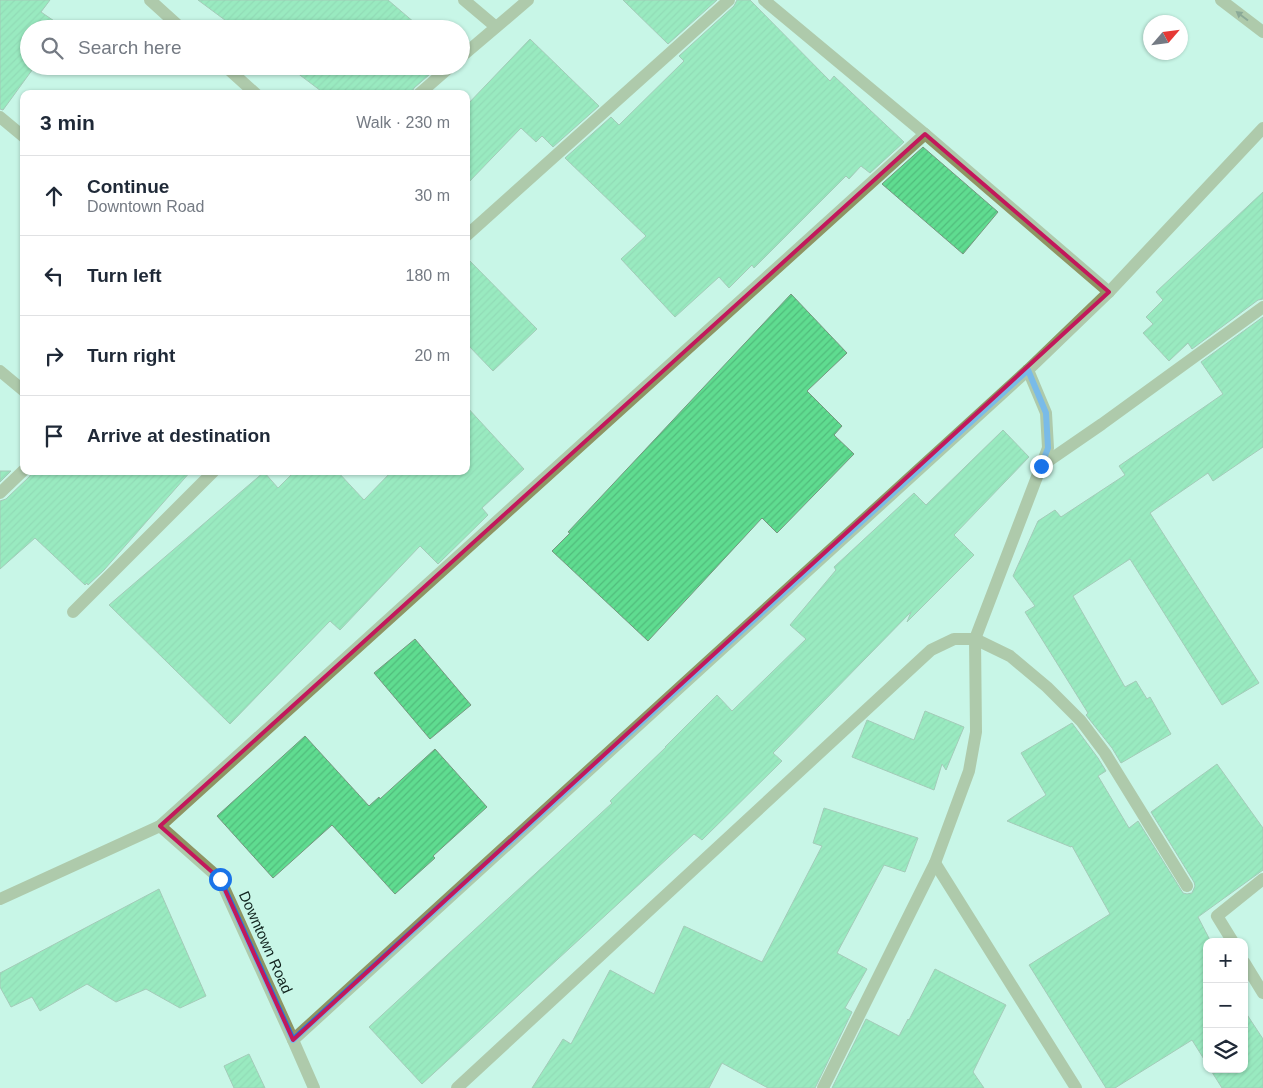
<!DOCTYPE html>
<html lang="en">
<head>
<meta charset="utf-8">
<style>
  :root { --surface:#fff; --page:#f6f6f7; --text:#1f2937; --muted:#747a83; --line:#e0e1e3 }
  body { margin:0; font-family:Helvetica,sans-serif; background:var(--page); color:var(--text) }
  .controls { position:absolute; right:15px; bottom:15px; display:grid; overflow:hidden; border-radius:10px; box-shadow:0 1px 4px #0004 }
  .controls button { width:45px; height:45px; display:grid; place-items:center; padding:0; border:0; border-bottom:1px solid var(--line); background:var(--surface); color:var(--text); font:25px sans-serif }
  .compass { position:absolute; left:1143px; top:15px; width:45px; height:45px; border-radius:50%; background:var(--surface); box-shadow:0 1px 4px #0004; rotate:62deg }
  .stop { position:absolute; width:15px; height:15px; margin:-11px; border:4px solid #1a73e8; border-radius:50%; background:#fff }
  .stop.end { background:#1a73e8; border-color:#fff; box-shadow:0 1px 5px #0008 }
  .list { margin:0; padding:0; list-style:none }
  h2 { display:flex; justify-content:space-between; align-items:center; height:65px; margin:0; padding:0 20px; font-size:21px }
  h2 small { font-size:16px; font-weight:400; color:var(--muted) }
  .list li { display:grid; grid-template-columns:32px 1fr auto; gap:15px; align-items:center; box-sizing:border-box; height:80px; padding:0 20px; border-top:1px solid var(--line) }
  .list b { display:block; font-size:19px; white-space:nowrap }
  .list p { margin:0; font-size:16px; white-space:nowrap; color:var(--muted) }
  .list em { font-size:16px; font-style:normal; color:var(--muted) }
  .icon { flex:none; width:28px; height:28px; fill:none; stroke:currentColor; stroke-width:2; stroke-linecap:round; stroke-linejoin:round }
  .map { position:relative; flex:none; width:1263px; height:1088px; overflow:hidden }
  .search { position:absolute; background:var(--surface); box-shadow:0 1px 4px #0004; left:20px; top:20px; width:450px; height:55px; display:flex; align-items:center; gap:12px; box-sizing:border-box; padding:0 18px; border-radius:28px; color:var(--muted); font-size:19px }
  .panel { position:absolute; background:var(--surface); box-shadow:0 1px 4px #0004; left:20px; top:90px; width:450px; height:385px; border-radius:10px }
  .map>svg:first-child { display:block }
  .building { fill:url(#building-hatch); stroke:#76977f }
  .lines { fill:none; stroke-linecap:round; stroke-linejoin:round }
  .service { stroke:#8f9563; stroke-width:12 }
  .minor { stroke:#8f9563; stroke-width:12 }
  .oneway { fill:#424f38 }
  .route { stroke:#1a73e8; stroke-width:6 }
  .marked { fill:none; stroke:#c2185b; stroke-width:4; stroke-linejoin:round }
  .labels { text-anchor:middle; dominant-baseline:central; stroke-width:5; stroke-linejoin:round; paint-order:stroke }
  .street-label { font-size:15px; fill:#0f211c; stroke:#c8f6e7 }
</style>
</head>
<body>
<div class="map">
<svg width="1263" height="1088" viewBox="0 0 1263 1088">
  <defs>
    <pattern id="building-hatch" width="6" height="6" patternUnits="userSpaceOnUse" patternTransform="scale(1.25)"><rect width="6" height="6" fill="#5fdc90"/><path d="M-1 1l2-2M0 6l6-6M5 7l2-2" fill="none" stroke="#51bc7c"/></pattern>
  </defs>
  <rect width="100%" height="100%" fill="#c8f6e7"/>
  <!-- building -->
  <g class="building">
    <path d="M 0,0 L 50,0 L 41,12 L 63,27 L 62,29 L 29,29 L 29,66 L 35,66 L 3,110 L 0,109 Z"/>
    <path d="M 198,0 L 388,0 L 422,29 L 237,29 Z"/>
    <path d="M 623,0 L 717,0 L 668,44 Z"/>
    <path d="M 737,0 L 750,0 L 830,81 L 834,76 L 904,142 L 870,173 L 861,166 L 849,179 L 846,176 L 754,268 L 752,265 L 729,288 L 719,277 L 675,317 L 621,259 L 646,236 L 565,158 L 611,117 L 619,125 L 684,61 L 679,56 L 734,6 Z"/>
    <path d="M 530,39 L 599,106 L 553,147 L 542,136 L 536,142 L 521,128 L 466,185 L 466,106 Z"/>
    <path d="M 288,66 L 436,66 L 429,75 L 414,88 L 411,94 L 325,94 Z"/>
    <path d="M 923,147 L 998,212 L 963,254 L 882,184 Z"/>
    <path d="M 1263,192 L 1263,299 L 1258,300 L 1192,349 L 1188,343 L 1169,361 L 1143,333 L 1153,324 L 1146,317 L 1163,300 L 1156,292 Z"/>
    <path d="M 466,257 L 537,329 L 493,371 L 466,343 Z"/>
    <path d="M 791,294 L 847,353 L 807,391 L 842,426 L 834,435 L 854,454 L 777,533 L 762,518 L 648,641 L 552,551 L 570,533 L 568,532 Z"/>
    <path d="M 1263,317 L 1263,447 L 1213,481 L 1208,473 L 1150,513 L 1259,683 L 1222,705 L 1130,559 L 1073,596 L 1125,687 L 1136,681 L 1147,699 L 1150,697 L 1171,734 L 1121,763 L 1112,748 L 1086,715 L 1088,713 L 1025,612 L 1035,606 L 1013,576 L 1038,521 L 1055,510 L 1061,517 L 1125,475 L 1119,466 L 1223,394 L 1201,362 Z"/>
    <path d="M 466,406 L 524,469 L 482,508 L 488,515 L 438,564 L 420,546 L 340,630 L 330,621 L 230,724 L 109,605 L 264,472 L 278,488 L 295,471 L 337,471 L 364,500 L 392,471 L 466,471 Z"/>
    <path d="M 1003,430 L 1029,457 L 954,535 L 974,555 L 907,622 L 911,612 L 773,753 L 782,761 L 702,840 L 694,834 L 422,1084 L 369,1027 L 612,803 L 610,801 L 666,747 L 665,747 L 717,695 L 732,711 L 806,639 L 790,625 L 836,570 L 834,567 L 914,493 L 926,505 Z"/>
    <path d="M 0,471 L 11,471 L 0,482 Z"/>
    <path d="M 32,471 L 191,471 L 104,570 L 88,585 L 87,583 L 85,585 L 35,538 L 0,569 L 0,501 L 6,499 L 30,476 Z"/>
    <path d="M 415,639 L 471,705 L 430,739 L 374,673 Z"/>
    <path d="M 925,711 L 964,727 L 946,770 L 942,764 L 934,790 L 852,757 L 867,720 L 914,740 Z"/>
    <path d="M 1072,723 L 1098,758 L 1106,771 L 1098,776 L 1129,828 L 1138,821 L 1183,893 L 1187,894 L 1192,893 L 1195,886 L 1194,882 L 1151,812 L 1217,764 L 1263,828 L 1263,870 L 1198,917 L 1211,942 L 1207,942 L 1207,1064 L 1192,1040 L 1115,1088 L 1106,1088 L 1029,965 L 1110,914 L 1072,846 L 1071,847 L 1007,821 L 1046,795 L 1021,753 Z"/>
    <path d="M 305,736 L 369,806 L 379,797 L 380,799 L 435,749 L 487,807 L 433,856 L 435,858 L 395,894 L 332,825 L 273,878 L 217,816 Z"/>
    <path d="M 824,808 L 918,838 L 905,872 L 884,865 L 837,953 L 867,969 L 845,1008 L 852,1012 L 815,1088 L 768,1088 L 722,1063 L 709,1088 L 532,1088 L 563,1039 L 571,1044 L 610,970 L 654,994 L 684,926 L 762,962 L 822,846 L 813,843 Z"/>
    <path d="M 159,889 L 206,996 L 180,1008 L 146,989 L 116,1002 L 87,984 L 40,1011 L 32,997 L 11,1007 L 0,987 L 0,973 Z"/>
    <path d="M 935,969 L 1006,1005 L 973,1072 L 984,1088 L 832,1088 L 866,1019 L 899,1036 L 908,1019 L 909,1020 Z"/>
    <path d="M 1244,1010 L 1263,1039 L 1263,1088 L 1222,1088 L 1210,1069 L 1244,1069 Z"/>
    <path d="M 249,1054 L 265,1088 L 234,1088 L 224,1066 Z"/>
  </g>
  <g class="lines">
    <!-- service -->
    <path class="service" d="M 1221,0 L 1263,32"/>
    <!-- minor -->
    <g class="minor">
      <path d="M 150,0 L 182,29"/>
      <path d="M 464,0 L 496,27"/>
      <path d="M 764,0 L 925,134 L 1109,292"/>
      <path d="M 461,57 L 528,0"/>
      <path d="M 225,66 L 256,94"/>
      <path d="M 419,94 L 451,66"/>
      <path d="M 0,117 L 24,137"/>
      <path d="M 466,236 L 729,0"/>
      <path d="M 0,371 L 24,391"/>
      <path d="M 1041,466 L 1102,424 L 1263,307"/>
      <path d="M 0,493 L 24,470"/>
      <path d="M 73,612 L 214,471"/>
      <path d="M 160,826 L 220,879 L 293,1040 L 314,1088"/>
      <path d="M 935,863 L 1076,1088"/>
      <path d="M 0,899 L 160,826 L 925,134"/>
      <path d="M 1233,942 L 1217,916 L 1263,879"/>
      <path d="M 1244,962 L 1263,993"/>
      <path d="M 293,1040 L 1028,370 L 1109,292 L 1263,128"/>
      <path d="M 457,1088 L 931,650 L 954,639 L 975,639 L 1010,656 L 1047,687 L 1081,721 L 1105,753 L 1187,886"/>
      <path d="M 823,1088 L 935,863 L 969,771 L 976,732 L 975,639 L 1048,448 L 1046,413 L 1028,370"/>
    </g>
  </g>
  <!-- one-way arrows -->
  <defs><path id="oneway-solid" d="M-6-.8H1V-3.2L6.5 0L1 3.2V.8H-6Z" transform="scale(1.25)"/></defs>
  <use class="oneway" href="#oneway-solid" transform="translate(1242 16) rotate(-143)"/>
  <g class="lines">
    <!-- route -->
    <path class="route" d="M 220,879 L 293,1040 L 1028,370 L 1046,413 L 1048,448 L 1041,466"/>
  </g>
  <!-- marked area -->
  <path d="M0 0H1263V1088H0ZM 925,134 L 1109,292 L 293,1040 L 220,879 L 160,826 Z" fill="#c8f6e7" fill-opacity=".55" fill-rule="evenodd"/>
  <path class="marked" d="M 925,134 L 1109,292 L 293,1040 L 220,879 L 160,826 Z"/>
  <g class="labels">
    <!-- street labels -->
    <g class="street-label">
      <text transform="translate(266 942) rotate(66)">Downtown Road</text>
    </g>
  </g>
</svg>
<div class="controls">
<button>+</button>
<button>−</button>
<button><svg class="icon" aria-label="layers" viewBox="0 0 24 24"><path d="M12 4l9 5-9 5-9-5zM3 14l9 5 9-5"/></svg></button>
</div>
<svg class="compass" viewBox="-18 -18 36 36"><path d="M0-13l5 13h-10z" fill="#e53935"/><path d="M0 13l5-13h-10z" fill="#747a83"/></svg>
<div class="stop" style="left:220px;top:879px"></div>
<div class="stop end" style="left:1041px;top:466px"></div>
<div class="search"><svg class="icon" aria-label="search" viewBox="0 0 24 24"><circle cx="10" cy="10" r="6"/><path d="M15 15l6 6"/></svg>Search here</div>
<section class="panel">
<h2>3 min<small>Walk · 230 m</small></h2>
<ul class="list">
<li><svg class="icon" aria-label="ahead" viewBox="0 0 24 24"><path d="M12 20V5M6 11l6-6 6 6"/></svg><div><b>Continue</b><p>Downtown Road</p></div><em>30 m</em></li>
<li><svg class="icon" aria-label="left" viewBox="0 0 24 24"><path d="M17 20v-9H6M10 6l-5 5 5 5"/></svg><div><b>Turn left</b></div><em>180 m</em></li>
<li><svg class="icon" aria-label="right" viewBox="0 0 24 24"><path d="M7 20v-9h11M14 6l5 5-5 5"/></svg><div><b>Turn right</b></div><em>20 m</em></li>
<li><svg class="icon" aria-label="arrive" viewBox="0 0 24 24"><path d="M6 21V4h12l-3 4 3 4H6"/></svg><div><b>Arrive at destination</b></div></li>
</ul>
</section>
</div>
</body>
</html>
